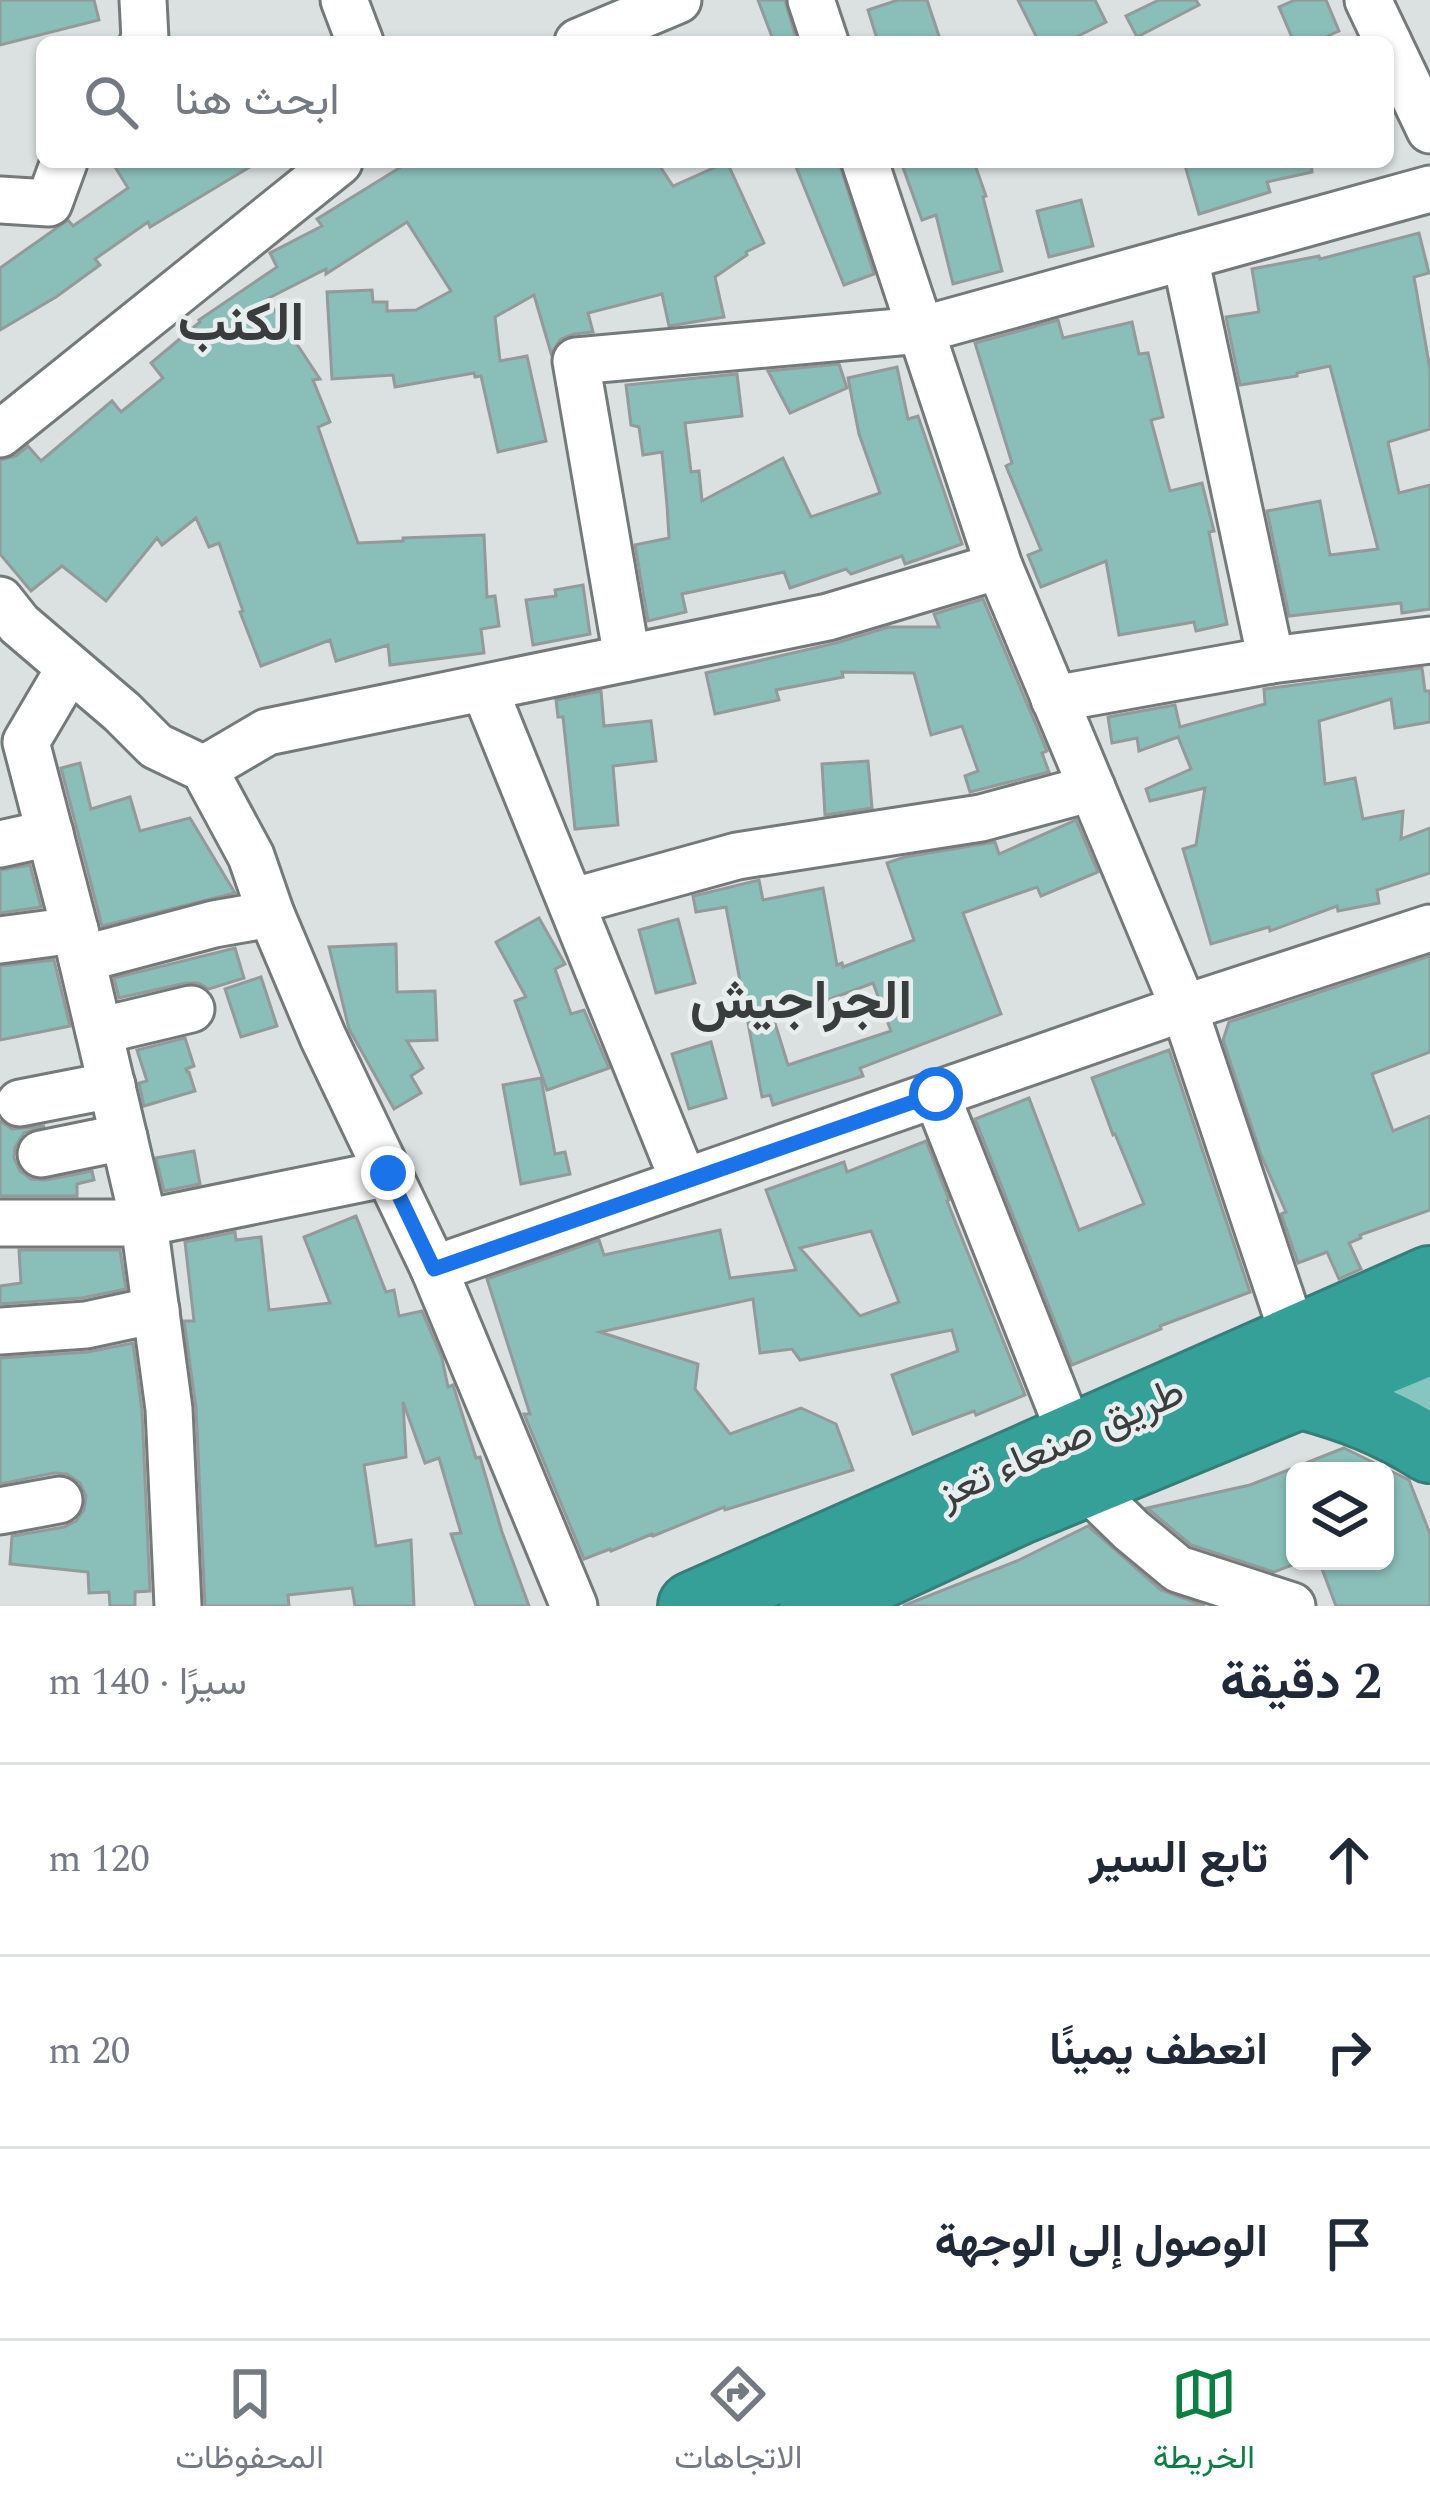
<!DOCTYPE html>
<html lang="ar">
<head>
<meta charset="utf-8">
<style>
  :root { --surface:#fff; --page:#f2f2f3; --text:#1f2937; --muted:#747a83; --line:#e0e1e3; --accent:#0b8043 }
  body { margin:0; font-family:Spectral,Vazirmatn,serif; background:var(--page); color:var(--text); direction:rtl }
  .controls { position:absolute; right:36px; bottom:36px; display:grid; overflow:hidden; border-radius:18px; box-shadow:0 3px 9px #0004 }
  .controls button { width:108px; height:108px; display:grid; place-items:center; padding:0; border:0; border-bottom:3px solid var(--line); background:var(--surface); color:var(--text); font:60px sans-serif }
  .stop { position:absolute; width:36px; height:36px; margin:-27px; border:9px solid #1a73e8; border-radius:50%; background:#fff }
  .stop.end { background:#1a73e8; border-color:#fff; box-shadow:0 3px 12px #0008 }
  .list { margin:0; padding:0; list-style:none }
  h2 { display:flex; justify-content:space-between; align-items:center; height:156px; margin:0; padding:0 48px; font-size:51px }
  h2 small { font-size:39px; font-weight:400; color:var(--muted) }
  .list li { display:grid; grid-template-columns:78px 1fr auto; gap:36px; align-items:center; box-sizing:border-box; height:192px; padding:0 48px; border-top:3px solid var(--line) }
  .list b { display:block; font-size:45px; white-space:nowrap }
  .list em { font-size:39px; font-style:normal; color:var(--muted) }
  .icon { flex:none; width:66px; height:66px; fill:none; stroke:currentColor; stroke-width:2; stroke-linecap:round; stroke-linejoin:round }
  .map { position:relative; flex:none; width:1430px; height:1606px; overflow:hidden; direction:ltr }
  .search { position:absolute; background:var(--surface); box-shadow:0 3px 9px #0004; left:36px; right:36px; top:36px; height:132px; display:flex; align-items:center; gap:30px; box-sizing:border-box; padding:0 42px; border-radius:18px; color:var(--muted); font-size:45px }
  .sheet { height:732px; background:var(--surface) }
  nav { display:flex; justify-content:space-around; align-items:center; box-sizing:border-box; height:168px; border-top:3px solid var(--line); background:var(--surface); font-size:33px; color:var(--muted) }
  nav a { display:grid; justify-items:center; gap:6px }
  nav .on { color:var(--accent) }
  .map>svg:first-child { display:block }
  .building { fill:#8abeb9; stroke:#949a9a; stroke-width:3; fill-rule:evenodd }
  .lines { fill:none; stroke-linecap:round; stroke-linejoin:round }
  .minor-casing { stroke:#747a79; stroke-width:51 }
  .major-casing { stroke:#377d78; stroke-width:63 }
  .highway-casing { stroke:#377d78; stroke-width:72 }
  .minor { stroke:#fff; stroke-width:45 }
  .major { stroke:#86c6c1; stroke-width:57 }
  .highway { stroke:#35a098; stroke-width:66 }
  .route { stroke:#1a73e8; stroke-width:15 }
  .labels { text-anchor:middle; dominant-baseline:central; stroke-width:9; stroke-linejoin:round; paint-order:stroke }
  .street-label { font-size:42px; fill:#3a3d3d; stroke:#e7eeed }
  .district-label { font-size:54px; font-weight:bold; fill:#3a3d3d; stroke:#e7eeed }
</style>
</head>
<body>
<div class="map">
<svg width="1430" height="1606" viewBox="0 0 1430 1606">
  <rect width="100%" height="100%" fill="#dae1e0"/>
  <!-- building -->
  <g class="building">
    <path d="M 0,0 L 94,0 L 99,20 L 0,45 Z"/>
    <path d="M 758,0 L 785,0 L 797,42 L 774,42 Z"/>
    <path d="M 898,0 L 927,0 L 941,42 L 878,42 L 868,10 Z"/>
    <path d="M 1018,0 L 1095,0 L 1106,22 L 1066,42 L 1039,42 Z"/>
    <path d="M 1159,0 L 1196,0 L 1199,5 L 1137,37 L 1126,16 Z"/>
    <path d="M 1295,0 L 1326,0 L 1339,31 L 1314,42 L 1294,42 L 1279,7 Z"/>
    <path d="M 112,162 L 258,162 L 150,227 L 148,222 L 95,259 L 100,265 L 56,297 L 0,330 L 0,268 L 68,220 L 73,226 L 128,188 Z"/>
    <path d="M 409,162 L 657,162 L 673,186 L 727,162 L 764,243 L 746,252 L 747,255 L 715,277 L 724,317 L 669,326 L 662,294 L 588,313 L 593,332 L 574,334 L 561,339 L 551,353 L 534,295 L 495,317 L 500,361 L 527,356 L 546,441 L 498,452 L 481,376 L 475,377 L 474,373 L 395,387 L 393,375 L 332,379 L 327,292 L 372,290 L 373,302 L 387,302 L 387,311 L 416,310 L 451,291 L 407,222 L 326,274 L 326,269 L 267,299 L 320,379 L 313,380 L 330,422 L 318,427 L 358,543 L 403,541 L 403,538 L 484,535 L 487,597 L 495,596 L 499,626 L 481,629 L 484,653 L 390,665 L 388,645 L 336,661 L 330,640 L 261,666 L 240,612 L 243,611 L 219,543 L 209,547 L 196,518 L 162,545 L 157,538 L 106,601 L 62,566 L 31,591 L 0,554 L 0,460 L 16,456 L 28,446 L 41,461 L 112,401 L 121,412 L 163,378 L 151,363 L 200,322 L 199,320 L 277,267 L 270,253 L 322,226 L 317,219 Z"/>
    <path d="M 794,162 L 839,162 L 874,274 L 844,285 Z"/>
    <path d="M 901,162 L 974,162 L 986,196 L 983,197 L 1002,271 L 953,284 L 936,215 L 922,220 Z"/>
    <path d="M 1184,162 L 1311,162 L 1312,172 L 1267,182 L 1270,192 L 1199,214 Z"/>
    <path d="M 1081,200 L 1093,246 L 1049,257 L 1037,211 Z"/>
    <path d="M 1419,233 L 1429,273 L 1414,277 L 1430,369 L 1430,429 L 1388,442 L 1399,493 L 1430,485 L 1430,609 L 1402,613 L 1401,603 L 1289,616 L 1267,511 L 1320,501 L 1330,555 L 1378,549 L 1330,366 L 1297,373 L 1297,376 L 1240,385 L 1226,317 L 1259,312 L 1252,269 L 1319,256 L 1320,259 Z"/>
    <path d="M 1058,320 L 1063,338 L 1132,322 L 1139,354 L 1148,353 L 1163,417 L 1151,420 L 1170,491 L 1202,483 L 1214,531 L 1209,532 L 1227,624 L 1196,631 L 1194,622 L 1119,635 L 1106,561 L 1041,587 L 1028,555 L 1041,550 L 1006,466 L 1012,463 L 975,343 Z"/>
    <path d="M 839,364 L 847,388 L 790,413 L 768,371 Z"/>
    <path d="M 897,367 L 908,419 L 918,416 L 962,544 L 905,564 L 902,556 L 851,574 L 846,569 L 790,588 L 784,572 L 682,594 L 686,612 L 648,621 L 635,545 L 669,538 L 667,505 L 662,452 L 643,455 L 639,427 L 631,425 L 626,385 L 737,374 L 742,416 L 685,423 L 691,472 L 699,471 L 702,501 L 783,458 L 811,517 L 880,493 L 859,434 L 848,378 Z"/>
    <path d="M 583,585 L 590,634 L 533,645 L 526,600 L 556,596 L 555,590 Z"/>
    <path d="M 983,599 L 1047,751 L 1042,753 L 1049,772 L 970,792 L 965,776 L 978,771 L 962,726 L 931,735 L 914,673 L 842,672 L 843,677 L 776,690 L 779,700 L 715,714 L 706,673 L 836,643 L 889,627 L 939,627 L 934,614 Z"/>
    <path d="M 1422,668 L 1425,691 L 1430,691 L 1430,722 L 1395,728 L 1391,699 L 1319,721 L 1325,784 L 1355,778 L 1363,819 L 1403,811 L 1401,839 L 1430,828 L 1430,873 L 1377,890 L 1379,903 L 1338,911 L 1337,906 L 1270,931 L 1269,927 L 1211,944 L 1183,849 L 1196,845 L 1205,788 L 1150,801 L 1146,789 L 1191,769 L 1178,737 L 1139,751 L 1137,738 L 1112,743 L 1108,717 L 1175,705 L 1180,727 L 1265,704 L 1264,689 Z"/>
    <path d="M 601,691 L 604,726 L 651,721 L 656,761 L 613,766 L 618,825 L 575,829 L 563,717 L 558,717 L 556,700 Z"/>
    <path d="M 868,761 L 872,808 L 825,815 L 822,764 Z"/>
    <path d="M 80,763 L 91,809 L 130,797 L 140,831 L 190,818 L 235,893 L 102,926 L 61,768 Z"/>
    <path d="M 1076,820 L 1098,872 L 1041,896 L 1037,887 L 963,913 L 1001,1014 L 860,1068 L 863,1076 L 773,1105 L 770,1095 L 762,1097 L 726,907 L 696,912 L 693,896 L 759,880 L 763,900 L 823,888 L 837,965 L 842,963 L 843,967 L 914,940 L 887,863 L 905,857 L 995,842 L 999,854 ZM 873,983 L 891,1031 L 788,1065 L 774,1020 Z"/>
    <path d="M 30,865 L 41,907 L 0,913 L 0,870 Z"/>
    <path d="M 539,918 L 565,964 L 555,969 L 571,1014 L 584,1010 L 609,1068 L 547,1090 L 515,1001 L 526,997 L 496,942 Z"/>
    <path d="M 678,919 L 695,983 L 656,993 L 639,930 Z"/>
    <path d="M 396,944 L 397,992 L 435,991 L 437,1040 L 407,1041 L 423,1068 L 411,1076 L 421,1093 L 394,1109 L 349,1029 L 329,947 Z"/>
    <path d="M 235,948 L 244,978 L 209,989 L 198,983 L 186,983 L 119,998 L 114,978 Z"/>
    <path d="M 1430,956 L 1430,1052 L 1372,1074 L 1393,1131 L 1430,1116 L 1430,1210 L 1360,1235 L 1361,1238 L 1349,1243 L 1361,1269 L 1339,1279 L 1327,1252 L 1298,1263 L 1281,1214 L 1286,1212 L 1261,1155 L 1223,1040 L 1229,1022 Z"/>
    <path d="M 54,960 L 70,1026 L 0,1040 L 0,966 Z"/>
    <path d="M 261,977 L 277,1026 L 241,1037 L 225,989 Z"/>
    <path d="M 185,1038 L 194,1066 L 186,1069 L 187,1072 L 189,1072 L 195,1091 L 144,1106 L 139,1083 L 147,1081 L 137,1050 Z"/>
    <path d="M 711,1042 L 726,1098 L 689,1109 L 672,1054 Z"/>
    <path d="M 1169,1050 L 1250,1292 L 1160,1326 L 1161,1329 L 1072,1365 L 975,1119 L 1029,1098 L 1079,1230 L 1144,1204 L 1115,1134 L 1113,1135 L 1092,1078 Z"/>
    <path d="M 541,1078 L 555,1154 L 565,1152 L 570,1174 L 521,1184 L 503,1085 Z"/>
    <path d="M 0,1121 L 12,1129 L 45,1126 L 24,1133 L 15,1147 L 14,1158 L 20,1171 L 31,1179 L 46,1180 L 92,1171 L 94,1180 L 77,1184 L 77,1196 L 0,1196 Z"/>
    <path d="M 926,1141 L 949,1200 L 947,1201 L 1025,1395 L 976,1415 L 974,1411 L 913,1434 L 892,1375 L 958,1351 L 952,1330 L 800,1360 L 792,1349 L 760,1353 L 753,1299 L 600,1332 L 698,1364 L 695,1389 L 730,1434 L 801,1408 L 836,1424 L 853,1470 L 725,1510 L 724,1507 L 653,1536 L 652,1534 L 611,1551 L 610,1549 L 584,1559 L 524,1414 L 530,1414 L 487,1279 L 599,1240 L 604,1255 L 720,1230 L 730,1278 L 796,1270 L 766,1190 L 844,1162 L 847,1172 ZM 871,1231 L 899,1302 L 860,1316 L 800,1248 Z"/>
    <path d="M 194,1151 L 200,1184 L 164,1191 L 156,1158 Z"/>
    <path d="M 356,1216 L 386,1292 L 394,1290 L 399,1316 L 422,1311 L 442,1358 L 448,1387 L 453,1385 L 476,1458 L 480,1457 L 502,1532 L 529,1606 L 476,1606 L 451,1534 L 461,1533 L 439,1458 L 425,1463 L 403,1402 L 406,1457 L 364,1465 L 376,1546 L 411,1540 L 414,1606 L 355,1606 L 352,1588 L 288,1595 L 289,1606 L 205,1606 L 196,1408 L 184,1321 L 194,1321 L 185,1242 L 235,1232 L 236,1240 L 261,1237 L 269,1310 L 330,1303 L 304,1237 Z"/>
    <path d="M 19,1250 L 120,1250 L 126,1289 L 82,1298 L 0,1304 L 0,1286 L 21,1283 Z"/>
    <path d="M 133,1343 L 142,1411 L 150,1591 L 135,1592 L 135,1606 L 110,1606 L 109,1592 L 89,1593 L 88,1572 L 10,1564 L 12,1536 L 64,1527 L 76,1521 L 84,1510 L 86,1496 L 80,1483 L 67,1474 L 54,1473 L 0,1484 L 0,1358 L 88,1352 Z"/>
    <path d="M 1344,1448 L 1409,1480 L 1430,1534 L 1430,1606 L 1336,1606 L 1319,1561 L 1385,1561 L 1385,1471 L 1295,1471 L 1295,1564 L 1274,1572 L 1191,1545 L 1147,1508 L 1250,1485 Z"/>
    <path d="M 1088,1526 L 1161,1590 L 1205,1606 L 903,1606 L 1017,1561 Z"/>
  </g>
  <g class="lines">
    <!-- minor casing -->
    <g class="minor-casing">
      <g id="minor">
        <path d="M 344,0 L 360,42"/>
        <path d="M 811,0 L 825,42"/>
        <path d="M 1368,0 L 1388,42"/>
        <path d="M 143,42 L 145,39 L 143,0"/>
        <path d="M 578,42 L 678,0"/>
        <path d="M 1388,42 L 1430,130"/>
        <path d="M 865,162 L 999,566 L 1184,1008 L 1295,1340"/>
        <path d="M 0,200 L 49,203 L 64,162"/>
        <path d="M 1185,257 L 1271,660"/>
        <path d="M 0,434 L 339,162"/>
        <path d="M 0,600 L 19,624 L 122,712 L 156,746 L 204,769 L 251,856 L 271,914 L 323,1037 L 434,1269 L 574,1606"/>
        <path d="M 627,658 L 576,361 L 921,330 L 1430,189"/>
        <path d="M 69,669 L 26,742 L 75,930 L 144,1223 L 169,1409 L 178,1606"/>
        <path d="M 484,688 L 684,1182"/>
        <path d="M 1054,699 L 1271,660 L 1430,640"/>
        <path d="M 204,769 L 267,732 L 828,617 L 999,566"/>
        <path d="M 0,844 L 50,833"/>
        <path d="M 571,902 L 737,856 L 981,818 L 1092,788"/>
        <path d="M 0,940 L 75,930"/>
        <path d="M 82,959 L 214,924 L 271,914"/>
        <path d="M 99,1031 L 191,1009"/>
        <path d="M 936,1094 L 1072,1438"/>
        <path d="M 20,1103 L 112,1085"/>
        <path d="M 41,1154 L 124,1137"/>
        <path d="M 0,1223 L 144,1223 L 389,1173"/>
        <path d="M 434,1269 L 1184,1008 L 1430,928"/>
        <path d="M 0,1331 L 86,1325 L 156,1310"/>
        <path d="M 1084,1484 L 1131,1530 L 1178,1569 L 1292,1606"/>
        <path d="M 0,1511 L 59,1500"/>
      </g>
    </g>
    <!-- major casing -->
    <g class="major-casing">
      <path id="major" d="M 1387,1310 L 1430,1412"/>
    </g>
    <!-- highway casing -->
    <g class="highway-casing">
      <g id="highway">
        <path d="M 1302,1395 C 1350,1408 1387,1422 1430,1449"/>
        <path d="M 692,1606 L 1430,1280"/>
        <path d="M 813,1606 L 1018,1511 L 1430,1341"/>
      </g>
    </g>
    <!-- minor -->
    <use href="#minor" class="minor"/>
    <!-- major -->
    <use href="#major" class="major"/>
    <!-- highway -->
    <use href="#highway" class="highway"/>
  </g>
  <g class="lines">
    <!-- route -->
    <path class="route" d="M 388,1173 L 434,1269 L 936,1094"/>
  </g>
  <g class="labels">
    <!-- street labels -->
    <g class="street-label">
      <text transform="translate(1061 1443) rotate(-24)">طريق صنعاء تعز</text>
    </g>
    <!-- district labels -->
    <g class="district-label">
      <text x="241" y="324">الكنب</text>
      <text x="801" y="1002">الجراجيش</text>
    </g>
  </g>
</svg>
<div class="controls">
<button><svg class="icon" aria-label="layers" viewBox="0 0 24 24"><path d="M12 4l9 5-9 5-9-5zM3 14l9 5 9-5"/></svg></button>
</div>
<div class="stop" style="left:936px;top:1094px"></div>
<div class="stop end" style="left:388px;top:1173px"></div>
<div class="search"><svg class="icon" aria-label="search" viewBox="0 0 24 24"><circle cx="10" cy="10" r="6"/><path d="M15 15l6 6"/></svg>ابحث هنا</div>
</div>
<section class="sheet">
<h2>2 دقيقة<small>سيرًا · 140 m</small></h2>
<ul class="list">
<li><svg class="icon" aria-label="ahead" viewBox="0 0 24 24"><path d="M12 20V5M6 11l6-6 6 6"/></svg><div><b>تابع السير</b></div><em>120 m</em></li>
<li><svg class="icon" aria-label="right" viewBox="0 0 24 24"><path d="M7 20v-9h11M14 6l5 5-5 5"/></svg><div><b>انعطف يمينًا</b></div><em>20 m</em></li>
<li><svg class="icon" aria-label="arrive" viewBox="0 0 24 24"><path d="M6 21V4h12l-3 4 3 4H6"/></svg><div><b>الوصول إلى الوجهة</b></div></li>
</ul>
</section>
<nav>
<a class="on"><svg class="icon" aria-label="map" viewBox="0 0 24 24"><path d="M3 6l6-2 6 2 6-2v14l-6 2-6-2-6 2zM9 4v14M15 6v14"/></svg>الخريطة</a>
<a><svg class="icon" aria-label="directions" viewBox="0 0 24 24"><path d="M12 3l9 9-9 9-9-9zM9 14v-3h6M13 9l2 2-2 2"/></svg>الاتجاهات</a>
<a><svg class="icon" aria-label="saved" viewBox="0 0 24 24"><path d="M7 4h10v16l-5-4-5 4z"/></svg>المحفوظات</a>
</nav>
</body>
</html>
